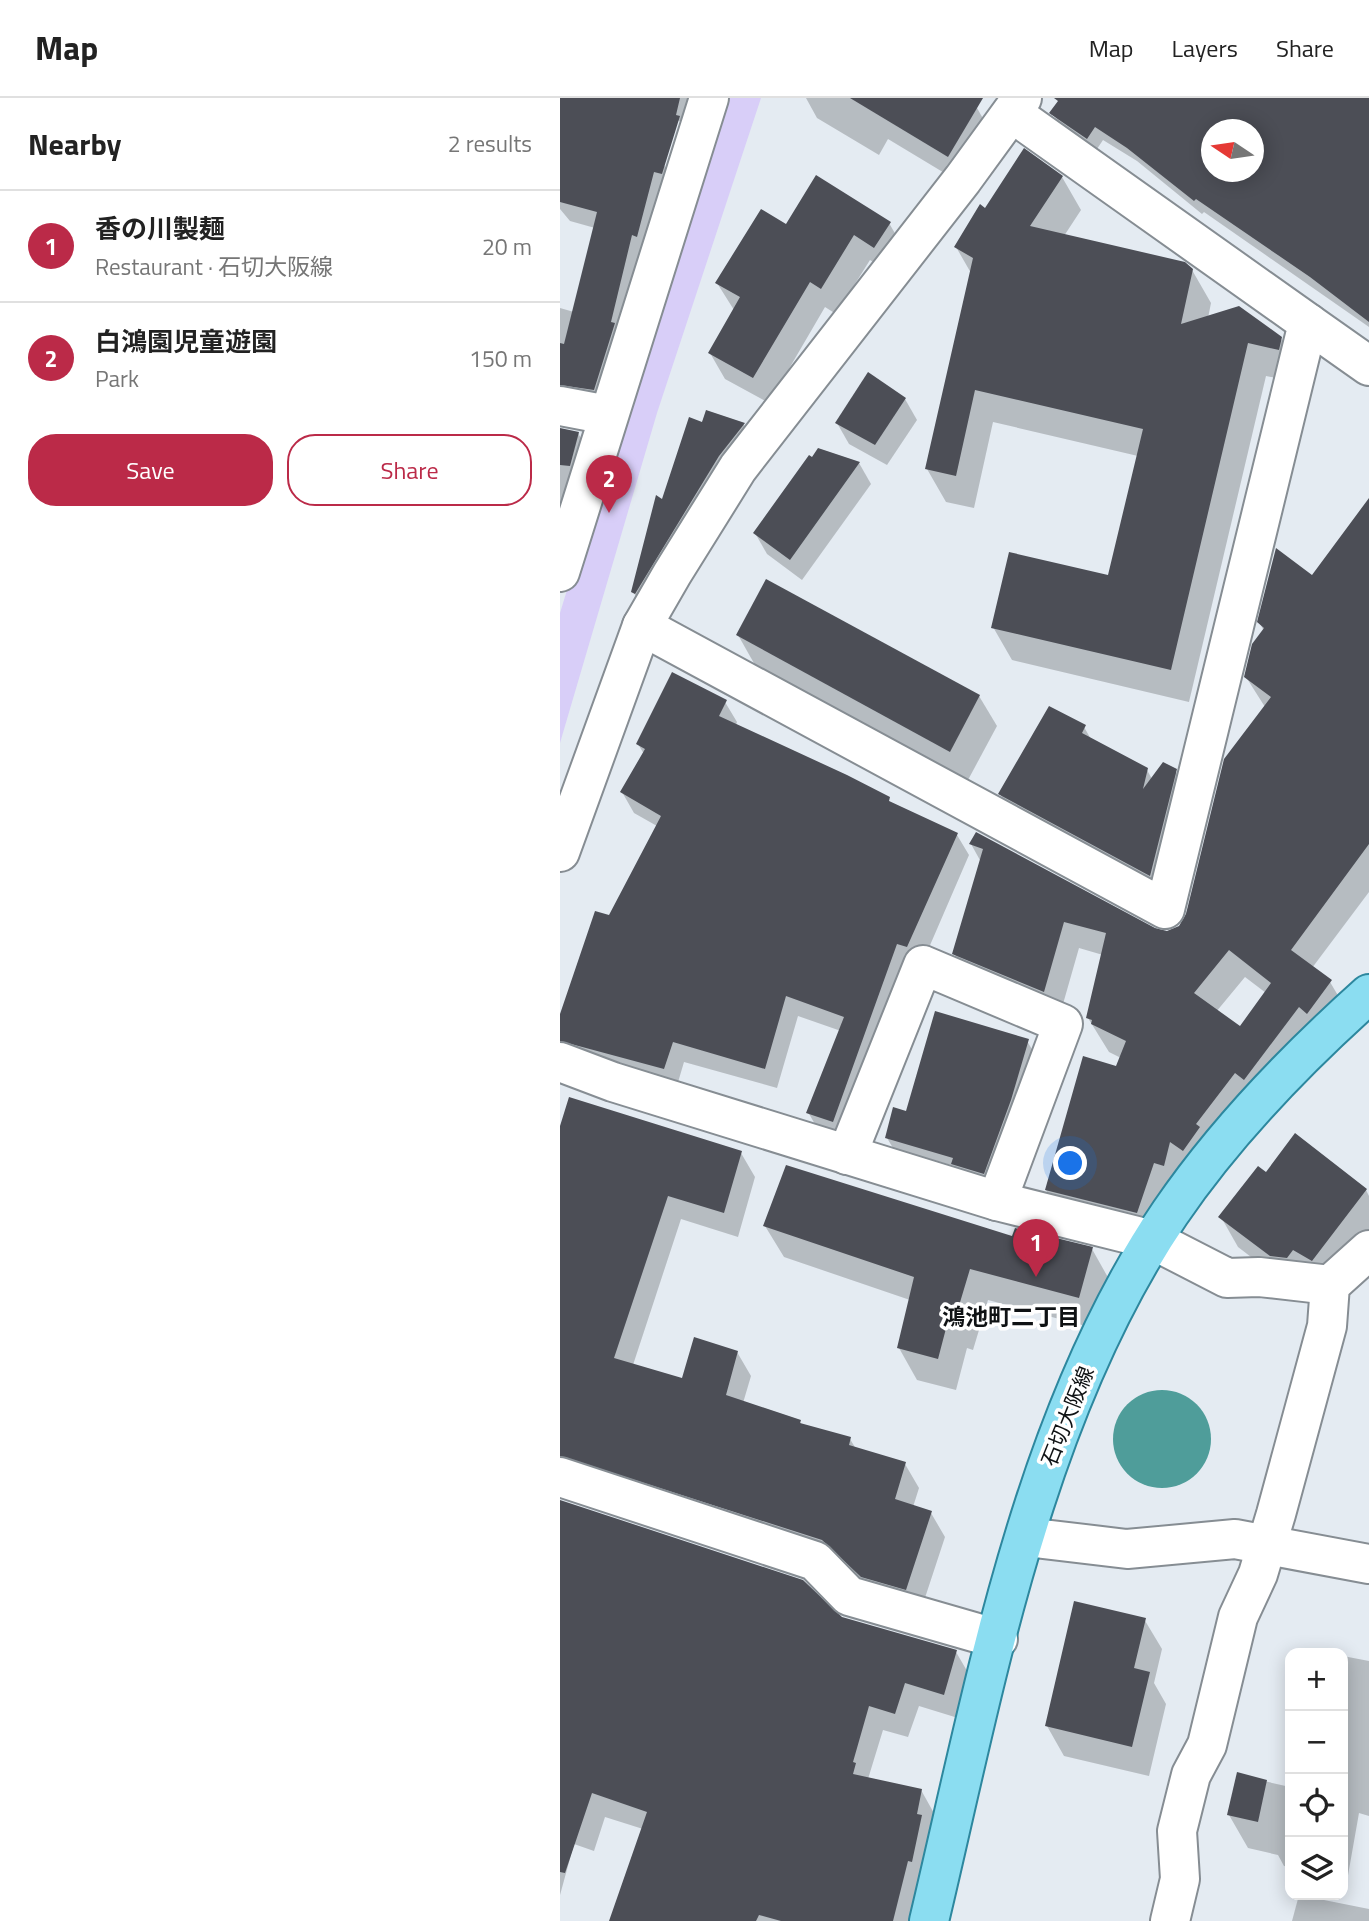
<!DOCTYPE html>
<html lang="en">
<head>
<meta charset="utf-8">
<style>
  :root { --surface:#fff; --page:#f6f6f6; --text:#222; --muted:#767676; --line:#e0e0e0; --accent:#bb2a48 }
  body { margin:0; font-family:"Titillium Web","Noto Sans JP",sans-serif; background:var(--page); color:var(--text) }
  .controls { position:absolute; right:21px; bottom:21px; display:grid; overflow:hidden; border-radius:14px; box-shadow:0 4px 18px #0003 }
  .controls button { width:63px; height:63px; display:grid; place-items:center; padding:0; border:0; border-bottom:2px solid var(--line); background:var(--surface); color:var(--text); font:35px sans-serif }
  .compass { position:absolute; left:641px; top:21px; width:63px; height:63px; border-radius:50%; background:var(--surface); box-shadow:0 4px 18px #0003; rotate:283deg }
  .you { position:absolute; left:511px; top:1066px; width:24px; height:24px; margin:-18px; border:5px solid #fff; border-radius:50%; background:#1a73e8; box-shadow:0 0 0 10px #1a73e833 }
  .badge { display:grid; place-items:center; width:46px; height:46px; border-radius:50%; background:var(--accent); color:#fff; font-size:23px; font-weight:700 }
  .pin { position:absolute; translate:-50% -58px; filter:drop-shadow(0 2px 4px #0008) }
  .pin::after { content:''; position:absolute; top:37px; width:24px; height:21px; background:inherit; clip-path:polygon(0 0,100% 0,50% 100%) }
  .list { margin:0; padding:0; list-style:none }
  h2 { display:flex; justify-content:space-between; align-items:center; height:91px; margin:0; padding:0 28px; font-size:30px }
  h2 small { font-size:23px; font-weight:400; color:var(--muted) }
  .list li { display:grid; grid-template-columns:46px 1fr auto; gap:21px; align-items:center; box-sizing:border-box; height:112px; padding:0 28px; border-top:2px solid var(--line) }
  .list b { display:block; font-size:26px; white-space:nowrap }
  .list p { margin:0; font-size:23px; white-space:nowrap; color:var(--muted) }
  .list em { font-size:23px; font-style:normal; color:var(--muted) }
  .actions { display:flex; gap:14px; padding:21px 28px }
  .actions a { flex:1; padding:16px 0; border:2px solid var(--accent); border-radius:28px; text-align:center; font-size:24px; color:var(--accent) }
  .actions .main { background:var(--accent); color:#fff }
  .icon { flex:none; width:38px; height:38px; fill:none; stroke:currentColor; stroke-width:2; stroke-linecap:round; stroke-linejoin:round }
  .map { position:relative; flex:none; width:809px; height:1823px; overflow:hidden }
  header { display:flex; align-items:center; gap:42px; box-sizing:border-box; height:98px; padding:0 35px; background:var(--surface); border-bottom:2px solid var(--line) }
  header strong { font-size:33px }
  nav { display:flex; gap:38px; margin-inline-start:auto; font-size:24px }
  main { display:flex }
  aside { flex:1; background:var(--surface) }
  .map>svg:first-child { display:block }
  .green { fill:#d8cef8 }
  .water { fill:#4f9d9a }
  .shadow { fill:#0003; fill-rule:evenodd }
  .building { fill:#4c4e56; fill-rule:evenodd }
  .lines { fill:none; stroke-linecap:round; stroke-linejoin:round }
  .minor-casing { stroke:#868d93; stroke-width:42 }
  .major-casing { stroke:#2d879e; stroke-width:42 }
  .minor { stroke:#fff; stroke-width:38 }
  .major { stroke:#8bddf1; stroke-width:38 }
  .labels { text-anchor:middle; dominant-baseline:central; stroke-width:7; stroke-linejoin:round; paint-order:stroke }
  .street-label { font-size:21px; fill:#0f1214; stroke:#fff }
  .neighbourhood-label { font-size:23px; font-weight:bold; fill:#0f1214; stroke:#fff }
</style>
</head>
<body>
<header>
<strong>Map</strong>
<nav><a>Map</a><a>Layers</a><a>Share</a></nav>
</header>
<main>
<aside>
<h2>Nearby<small>2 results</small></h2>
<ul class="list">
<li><span class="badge">1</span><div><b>香の川製麺</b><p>Restaurant · 石切大阪線</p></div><em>20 m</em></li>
<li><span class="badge">2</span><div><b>白鴻園児童遊園</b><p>Park</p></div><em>150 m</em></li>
</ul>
<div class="actions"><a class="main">Save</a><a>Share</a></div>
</aside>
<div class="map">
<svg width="809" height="1823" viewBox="0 0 809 1823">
  <rect width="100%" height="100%" fill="#e4ebf2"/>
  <!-- green -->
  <path class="green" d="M 157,0 L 201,0 L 97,315 L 0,645 L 0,515 Z"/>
  <!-- water -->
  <circle class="water" cx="602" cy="1341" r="49"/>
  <!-- shadow -->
  <g class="shadow">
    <path d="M 36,0 L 143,0 L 134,27 Z"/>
    <path d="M 246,0 L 401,0 L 417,10 L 434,40 L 406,88 L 328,41 L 319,57 L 257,20 Z"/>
    <path d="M 505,0 L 809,0 L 809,229 L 644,114 L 642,116 L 577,63 L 543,42 L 535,54 L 502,30 L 494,17 ZM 652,32 L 694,32 L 694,74 L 652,74 Z"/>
    <path d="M 0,31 L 98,57 L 110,77 L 46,312 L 0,311 L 0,210 L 14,214 L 35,130 L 10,123 L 0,111 Z"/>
    <path d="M 502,79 L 521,112 L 504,138 L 632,172 L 651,205 L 648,220 L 721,241 L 740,274 L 737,284 L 706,278 L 629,604 L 452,562 L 433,529 L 550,480 L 578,358 L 433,324 L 414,410 L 386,404 L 367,371 L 411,175 L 396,149 L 426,112 Z"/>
    <path d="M 329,125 L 344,151 L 330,175 L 310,162 L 276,216 L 265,209 L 209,305 L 165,281 L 150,255 L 174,212 L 157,185 L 227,129 Z"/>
    <path d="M 345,301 L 357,322 L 327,367 L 289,346 L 277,325 Z"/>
    <path d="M 147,314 L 184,327 L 196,347 L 85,515 L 73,493 L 103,403 Z"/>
    <path d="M 0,332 L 18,335 L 30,356 L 0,462 Z"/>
    <path d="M 299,365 L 311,386 L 242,482 L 207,456 L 195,435 Z"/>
    <path d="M 809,406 L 809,794 L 752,870 L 770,884 L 786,911 L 592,1142 L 502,1119 L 486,1092 L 561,960 L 549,954 L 528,920 L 543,857 L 519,850 L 499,920 L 410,883 L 394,855 L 421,764 L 411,746 L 417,736 L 594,832 L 608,834 L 621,828 L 705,609 L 686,579 L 704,533 L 699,524 L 752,479 ZM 685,879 L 706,895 L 680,931 L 656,914 Z"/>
    <path d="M 178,537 L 419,598 L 437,628 L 408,682 L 195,567 Z"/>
    <path d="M 165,604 L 177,624 L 176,627 L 397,737 L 409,757 L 285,1044 L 260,1035 L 248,1014 L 281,933 L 238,918 L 217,990 L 124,964 L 116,991 L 0,951 L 0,923 L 97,728 L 74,715 L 62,694 L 84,656 L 78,646 Z"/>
    <path d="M 524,629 L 532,643 L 587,672 L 592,681 L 615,672 L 628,693 L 602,798 L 452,717 L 440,696 Z"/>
    <path d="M 467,943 L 473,953 L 429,1085 L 399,1076 L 394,1068 L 333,1050 L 327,1040 L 348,1015 Z"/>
    <path d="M 0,1034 L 181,1055 L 195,1079 L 178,1139 L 121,1121 L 73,1267 L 124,1282 L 177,1254 L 191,1278 L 183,1305 L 240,1323 L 242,1328 L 290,1341 L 296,1351 L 345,1366 L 359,1390 L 353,1409 L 371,1415 L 385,1439 L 360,1515 L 0,1387 Z"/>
    <path d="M 706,1077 L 806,1092 L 809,1098 L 809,1141 L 729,1188 L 678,1149 L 661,1119 Z"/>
    <path d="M 205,1128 L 453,1140 L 532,1151 L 550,1183 L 537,1231 L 428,1202 L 413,1252 L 407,1250 L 396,1292 L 357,1282 L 339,1250 L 350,1202 L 224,1159 Z"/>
    <path d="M 0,1404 L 282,1521 L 396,1554 L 410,1578 L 398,1620 L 359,1608 L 348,1639 L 323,1632 L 308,1681 L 361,1692 L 375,1717 L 354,1823 L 51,1823 L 83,1731 L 45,1719 L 34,1753 L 14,1746 L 0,1797 Z"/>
    <path d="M 584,1521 L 602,1551 L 594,1585 L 606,1606 L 589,1678 L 504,1658 L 487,1628 Z"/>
    <path d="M 783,1558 L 809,1563 L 809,1718 L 799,1715 L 787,1783 L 783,1782 Z"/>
    <path d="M 678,1677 L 730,1689 L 730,1769 L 724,1768 L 718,1757 L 688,1750 L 669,1717 Z"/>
    <path d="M 739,1797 L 809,1811 L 809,1823 L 732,1823 Z"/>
  </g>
  <!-- building -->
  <g class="building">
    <path d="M 0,0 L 120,0 L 116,17 L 120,18 L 102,76 L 94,74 L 77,139 L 72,137 L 51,224 L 55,225 L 34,292 L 0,287 L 0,245 L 4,246 L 37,114 L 0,104 Z"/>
    <path d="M 290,0 L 423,0 L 388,59 Z"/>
    <path d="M 494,0 L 809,0 L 809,224 L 750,179 L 636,101 L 634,103 L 567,50 L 535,29 L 527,41 L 489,15 L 498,3 ZM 652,32 L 694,32 L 694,74 L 652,74 Z"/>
    <path d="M 464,50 L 503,78 L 470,128 L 625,164 L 633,171 L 621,226 L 679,208 L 722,239 L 719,252 L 688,245 L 611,572 L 431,530 L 449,454 L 548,477 L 583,331 L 415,292 L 396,378 L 365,371 L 413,160 L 394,149 L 420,106 L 425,110 Z"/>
    <path d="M 256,77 L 331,124 L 314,150 L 294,137 L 261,191 L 250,184 L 193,280 L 148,255 L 180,199 L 155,185 L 201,111 L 226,126 Z"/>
    <path d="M 308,274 L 346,300 L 315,347 L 275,325 Z"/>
    <path d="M 146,312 L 185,325 L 159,358 L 75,496 L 71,494 L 96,397 L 102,401 L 129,319 L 142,324 Z"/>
    <path d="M 0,330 L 19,334 L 10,368 L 0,367 Z"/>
    <path d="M 258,350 L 300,364 L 230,462 L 193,435 L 249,357 L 252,359 Z"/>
    <path d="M 809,400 L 809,746 L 731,852 L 772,882 L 747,916 L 739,909 L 684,982 L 675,975 L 636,1026 L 640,1029 L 623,1053 L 610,1044 L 604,1068 L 594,1065 L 577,1115 L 485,1092 L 523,958 L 556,968 L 566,943 L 531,926 L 532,922 L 526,920 L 546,835 L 504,824 L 484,894 L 392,856 L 423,751 L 409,746 L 416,734 L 595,830 L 607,833 L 619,828 L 626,816 L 664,661 L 711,599 L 684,579 L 692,546 L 704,530 L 697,524 L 716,450 L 752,477 ZM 669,852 L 711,885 L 680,928 L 634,895 Z"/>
    <path d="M 206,481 L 420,597 L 390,654 L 176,537 Z"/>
    <path d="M 112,574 L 167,602 L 159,618 L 287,677 L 330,699 L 329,703 L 398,735 L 347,849 L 337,846 L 273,1024 L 246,1015 L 284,919 L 226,898 L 205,971 L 113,944 L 104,971 L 0,943 L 0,916 L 35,813 L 49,817 L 101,718 L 60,694 L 85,651 L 76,646 Z"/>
    <path d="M 489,608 L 526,627 L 522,635 L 588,670 L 583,691 L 603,664 L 617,671 L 590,778 L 438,696 Z"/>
    <path d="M 375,913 L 469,941 L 451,1002 L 424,1076 L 391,1066 L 393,1060 L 325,1040 L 333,1009 L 346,1013 Z"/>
    <path d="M 9,999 L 182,1053 L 164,1115 L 108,1098 L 54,1260 L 122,1280 L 134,1239 L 178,1253 L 166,1297 L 241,1322 L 240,1325 L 291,1339 L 289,1347 L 346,1364 L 335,1401 L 372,1413 L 346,1492 L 301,1479 L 262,1442 L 0,1358 L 0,1028 Z"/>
    <path d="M 735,1035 L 807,1091 L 752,1163 L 733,1152 L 727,1160 L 710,1158 L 658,1119 L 698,1068 L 706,1074 Z"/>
    <path d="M 226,1067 L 452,1138 L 455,1130 L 533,1149 L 519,1200 L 410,1171 L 395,1221 L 389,1219 L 378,1261 L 337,1250 L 354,1179 L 203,1128 Z"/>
    <path d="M 0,1402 L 243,1482 L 282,1519 L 397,1552 L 384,1597 L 345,1585 L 335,1616 L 309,1608 L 293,1664 L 296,1665 L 293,1676 L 362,1691 L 357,1716 L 362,1717 L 352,1764 L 348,1763 L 333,1823 L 221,1823 L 199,1817 L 196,1823 L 49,1823 L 87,1714 L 32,1695 L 5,1775 L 0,1774 Z"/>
    <path d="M 514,1503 L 586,1520 L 574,1570 L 590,1574 L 572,1649 L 485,1628 Z"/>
    <path d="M 677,1674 L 707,1682 L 698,1724 L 667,1717 Z"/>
  </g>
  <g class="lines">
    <!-- minor casing -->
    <g class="minor-casing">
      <g id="minor">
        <path d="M 748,225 L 809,268"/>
        <path d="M 0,308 L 48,317"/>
        <path d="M 0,474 L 149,0"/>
        <path d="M 82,528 L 605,811 L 748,225 L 452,15"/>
        <path d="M 0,754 L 82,528 L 112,476 L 178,370 L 403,81 L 462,0"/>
        <path d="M 0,964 L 53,984 L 437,1103 L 593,1142 L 667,1180 L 699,1179 L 770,1187"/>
        <path d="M 287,1057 L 363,867 L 503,926 L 437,1103"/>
        <path d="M 0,1379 L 255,1463 L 289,1498 L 438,1541"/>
        <path d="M 466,1439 L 567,1451 L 675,1441 L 809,1466"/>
        <path d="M 610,1823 L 620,1781 L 617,1733 L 631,1677 L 647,1647 L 678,1519 L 698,1476 L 716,1416 L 767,1228 L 770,1187 L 809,1152"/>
      </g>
    </g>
    <!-- major casing -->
    <g class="major-casing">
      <path id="major" d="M 369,1823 C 425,1588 472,1318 610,1115 C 666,1033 735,962 809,896"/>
    </g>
    <!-- minor -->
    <use href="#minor" class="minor"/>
    <!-- major -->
    <use href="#major" class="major"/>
  </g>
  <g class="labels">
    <!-- street labels -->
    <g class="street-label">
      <text transform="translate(507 1318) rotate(-68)">石切大阪線</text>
    </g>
    <!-- neighbourhood labels -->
    <g class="neighbourhood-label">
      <text x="451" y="1218">鴻池町二丁目</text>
    </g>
  </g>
</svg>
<div class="controls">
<button>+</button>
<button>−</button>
<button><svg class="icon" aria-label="locate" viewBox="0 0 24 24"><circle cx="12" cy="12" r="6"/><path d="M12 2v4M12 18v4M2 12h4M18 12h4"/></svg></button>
<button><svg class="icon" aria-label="layers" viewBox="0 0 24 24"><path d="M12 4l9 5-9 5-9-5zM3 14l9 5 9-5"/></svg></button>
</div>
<svg class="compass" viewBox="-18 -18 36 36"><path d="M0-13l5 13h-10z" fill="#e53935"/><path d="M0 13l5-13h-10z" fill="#767676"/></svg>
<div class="you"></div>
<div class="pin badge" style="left:476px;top:1179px">1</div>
<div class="pin badge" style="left:49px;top:415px">2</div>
</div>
</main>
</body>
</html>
